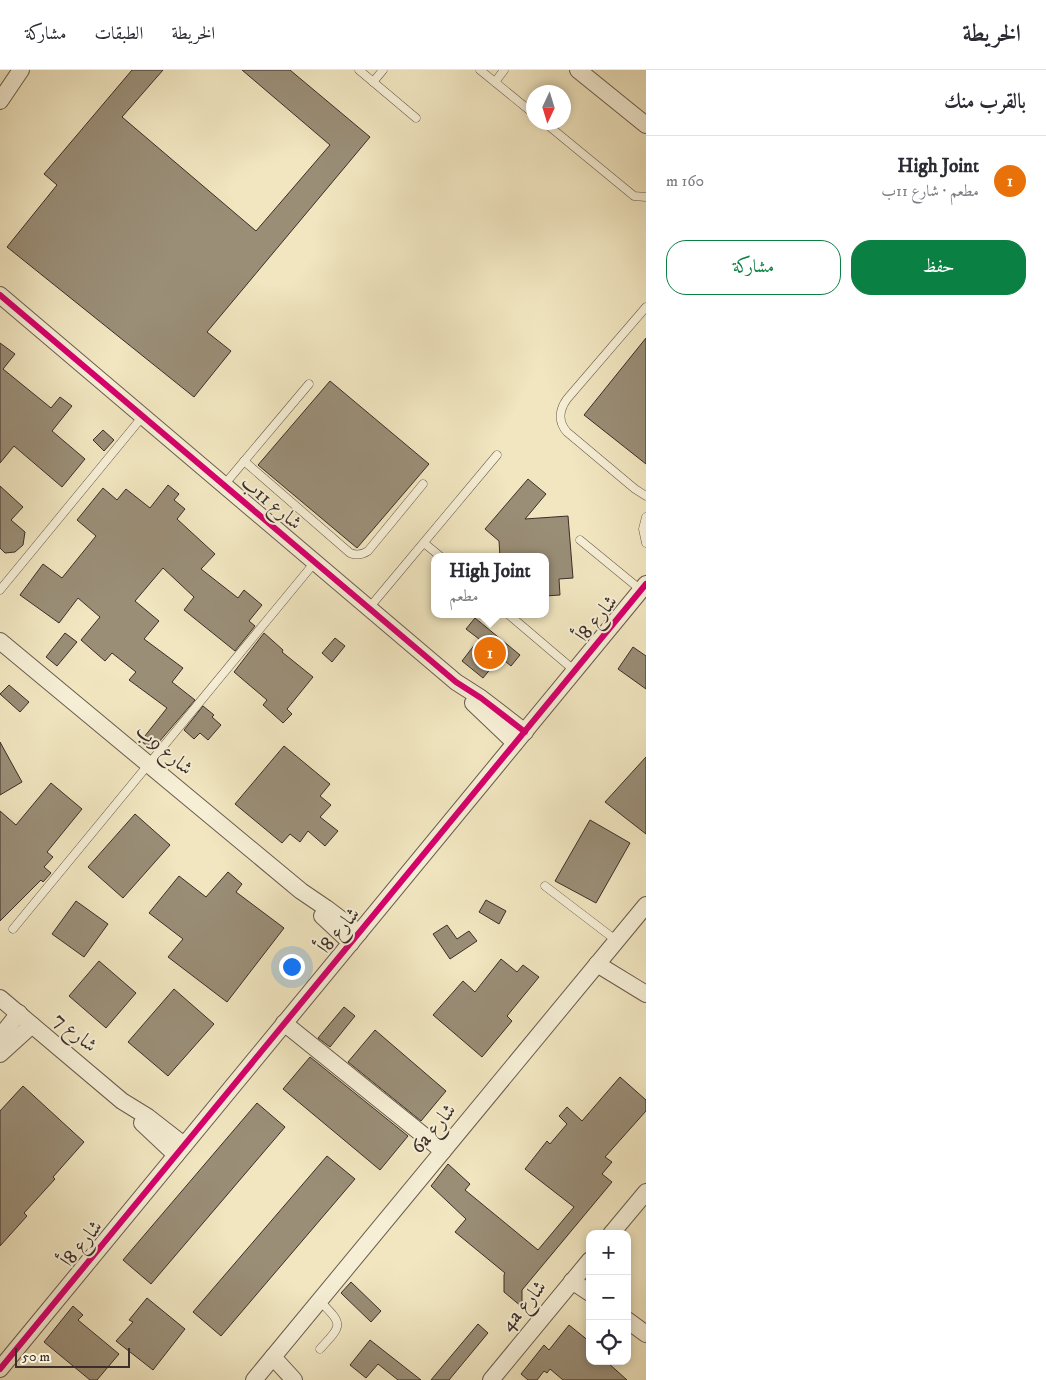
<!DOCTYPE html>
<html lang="ar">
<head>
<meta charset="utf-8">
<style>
  :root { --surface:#fff; --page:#f7f7f7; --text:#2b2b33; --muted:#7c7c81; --line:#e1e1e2; --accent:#0b8043 }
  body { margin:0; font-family:"IM FELL DW Pica",Amiri,serif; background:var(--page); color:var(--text); direction:rtl }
  .controls { position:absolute; right:15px; bottom:15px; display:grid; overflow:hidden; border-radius:10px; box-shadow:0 2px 8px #0003 }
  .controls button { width:45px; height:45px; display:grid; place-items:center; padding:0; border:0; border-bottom:1px solid var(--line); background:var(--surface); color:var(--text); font:25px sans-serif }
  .compass { position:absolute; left:526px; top:15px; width:45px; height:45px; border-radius:50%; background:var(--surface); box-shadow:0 2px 8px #0003; rotate:184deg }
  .scale { position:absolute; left:15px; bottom:12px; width:115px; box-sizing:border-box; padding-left:5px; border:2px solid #3c2e28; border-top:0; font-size:14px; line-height:18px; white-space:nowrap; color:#3c2e28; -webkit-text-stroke:4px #f6efd6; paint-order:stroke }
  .you { position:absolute; left:291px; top:896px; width:18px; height:18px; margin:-12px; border:4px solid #fff; border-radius:50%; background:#1a73e8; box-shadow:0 0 0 8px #1a73e833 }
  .badge { display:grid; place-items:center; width:32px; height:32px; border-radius:50%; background:var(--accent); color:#fff; font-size:16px; font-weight:700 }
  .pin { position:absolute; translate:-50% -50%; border:2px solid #fff; box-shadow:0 1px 5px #0006 }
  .popup { position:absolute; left:431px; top:483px; width:118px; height:65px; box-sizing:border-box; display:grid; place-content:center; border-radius:10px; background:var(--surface); filter:drop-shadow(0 1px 4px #0005); font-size:16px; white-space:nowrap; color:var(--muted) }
  .popup b { font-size:19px; color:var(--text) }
  .popup::after { content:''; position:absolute; left:50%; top:100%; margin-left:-10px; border:10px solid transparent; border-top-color:var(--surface) }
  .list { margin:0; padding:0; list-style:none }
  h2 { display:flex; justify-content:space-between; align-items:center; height:65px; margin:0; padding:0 20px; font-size:21px }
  h2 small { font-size:16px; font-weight:400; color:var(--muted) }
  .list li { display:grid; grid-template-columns:32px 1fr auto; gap:15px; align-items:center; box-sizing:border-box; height:90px; padding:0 20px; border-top:1px solid var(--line) }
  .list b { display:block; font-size:19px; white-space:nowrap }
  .list p { margin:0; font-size:16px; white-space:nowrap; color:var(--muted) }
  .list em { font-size:16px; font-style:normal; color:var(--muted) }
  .actions { display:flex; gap:10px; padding:15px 20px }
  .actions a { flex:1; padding:11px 0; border:1px solid var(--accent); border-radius:20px; text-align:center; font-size:18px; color:var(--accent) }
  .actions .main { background:var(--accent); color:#fff }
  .icon { flex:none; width:28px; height:28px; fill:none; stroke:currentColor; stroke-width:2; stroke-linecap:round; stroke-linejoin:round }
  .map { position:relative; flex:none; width:646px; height:1310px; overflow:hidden; direction:ltr }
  header { display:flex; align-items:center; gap:30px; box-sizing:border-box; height:70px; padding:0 25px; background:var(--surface); border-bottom:1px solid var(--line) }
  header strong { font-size:24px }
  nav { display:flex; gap:28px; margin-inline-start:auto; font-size:18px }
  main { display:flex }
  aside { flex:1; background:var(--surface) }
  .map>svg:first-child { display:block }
  .building { fill:#9a8e77; stroke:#3c2e28 }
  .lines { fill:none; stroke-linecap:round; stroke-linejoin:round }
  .service-casing { stroke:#695c4e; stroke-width:9 }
  .minor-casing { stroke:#695c4e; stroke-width:18 }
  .service { stroke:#f6efd6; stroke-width:8 }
  .minor { stroke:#f6efd6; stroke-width:16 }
  .cycleway-casing { stroke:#f6efd6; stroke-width:9 }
  .cycleway { stroke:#d6006c; stroke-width:6 }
  .labels { text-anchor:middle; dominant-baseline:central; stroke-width:4; stroke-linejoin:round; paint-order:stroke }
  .street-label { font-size:20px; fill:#3c2e28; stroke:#f6efd6 }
</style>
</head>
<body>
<header>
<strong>الخريطة</strong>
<nav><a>الخريطة</a><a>الطبقات</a><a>مشاركة</a></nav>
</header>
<main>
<aside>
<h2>بالقرب منك<small></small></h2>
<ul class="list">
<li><span class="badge" style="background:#e8710a">1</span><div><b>High Joint</b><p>مطعم · شارع 11ب</p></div><em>160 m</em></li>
</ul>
<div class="actions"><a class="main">حفظ</a><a>مشاركة</a></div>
</aside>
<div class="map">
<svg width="646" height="1310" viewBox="0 0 646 1310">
  <rect width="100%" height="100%" fill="#f1e6c0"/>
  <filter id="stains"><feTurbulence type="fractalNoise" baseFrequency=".004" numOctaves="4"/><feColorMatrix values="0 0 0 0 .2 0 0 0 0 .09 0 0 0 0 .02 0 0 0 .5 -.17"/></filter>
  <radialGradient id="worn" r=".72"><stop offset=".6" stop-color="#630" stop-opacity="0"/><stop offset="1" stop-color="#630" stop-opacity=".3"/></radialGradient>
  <!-- building -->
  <g class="building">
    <path d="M 132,0 L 163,0 L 122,47 L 256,161 L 330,75 L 242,0 L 290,0 L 370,67 L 207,262 L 231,281 L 194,327 L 7,177 L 57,115 L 44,104 Z"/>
    <path d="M 646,268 L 646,394 L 584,345 Z"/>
    <path d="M 0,273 L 15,284 L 3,299 L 51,338 L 60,327 L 72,336 L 52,361 L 85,389 L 62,417 L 14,376 L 0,393 Z"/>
    <path d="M 330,311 L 429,394 L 357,478 L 258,395 Z"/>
    <path d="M 103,360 L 114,370 L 104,381 L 93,370 Z"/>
    <path d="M 528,409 L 546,424 L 525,449 L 568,446 L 573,508 L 559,509 L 560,525 L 545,526 L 545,487 L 500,487 L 499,471 L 485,459 Z"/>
    <path d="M 168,415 L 179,424 L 174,430 L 185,439 L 177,449 L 215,484 L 201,499 L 238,528 L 244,520 L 262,535 L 249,551 L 255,556 L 235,581 L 184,540 L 194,527 L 163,498 L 135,531 L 159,551 L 144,569 L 183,598 L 172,612 L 195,630 L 152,680 L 141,671 L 167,638 L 129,610 L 136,602 L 112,583 L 105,591 L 81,570 L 100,547 L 78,528 L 59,553 L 20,525 L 43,494 L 62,508 L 96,466 L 77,450 L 103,418 L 117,430 L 126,419 L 150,438 Z"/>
    <path d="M 0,416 L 23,437 L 11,450 L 25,462 L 23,475 L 15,482 L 5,483 L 0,478 Z"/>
    <path d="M 475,548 L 520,585 L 511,596 L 500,587 L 483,608 L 462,591 L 479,569 L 466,559 Z"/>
    <path d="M 65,563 L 77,572 L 57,596 L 46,587 Z"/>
    <path d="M 264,563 L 283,580 L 282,582 L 313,607 L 287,639 L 292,644 L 283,653 L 263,635 L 267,630 L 234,602 Z"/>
    <path d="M 335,568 L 345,576 L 332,592 L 322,583 Z"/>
    <path d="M 633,577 L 646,586 L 646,619 L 618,599 Z"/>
    <path d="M 9,615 L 29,632 L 20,642 L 0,624 Z"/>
    <path d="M 203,636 L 214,645 L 212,647 L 221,655 L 208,670 L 200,663 L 194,669 L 184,660 Z"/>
    <path d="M 0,672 L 22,712 L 0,725 Z"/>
    <path d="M 284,676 L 330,714 L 320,726 L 331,735 L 320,747 L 338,761 L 325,776 L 308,761 L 300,772 L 290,764 L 282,773 L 235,734 Z"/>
    <path d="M 646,687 L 646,764 L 605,732 Z"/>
    <path d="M 51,713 L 82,739 L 47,782 L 53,787 L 44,797 L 51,803 L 43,812 L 41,810 L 0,851 L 0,741 L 16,755 Z"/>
    <path d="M 135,744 L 170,775 L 123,828 L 88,797 Z"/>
    <path d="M 590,750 L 630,773 L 596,833 L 555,811 Z"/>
    <path d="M 228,802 L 242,814 L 236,822 L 284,858 L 227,932 L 168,887 L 183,869 L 149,843 L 179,806 L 206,827 Z"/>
    <path d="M 486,830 L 506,841 L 499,854 L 479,842 Z"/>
    <path d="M 76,831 L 108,854 L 84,887 L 52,864 Z"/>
    <path d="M 447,855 L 457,869 L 469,861 L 477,871 L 450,889 L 433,864 Z"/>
    <path d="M 501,889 L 517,902 L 523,895 L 539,907 L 507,946 L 512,951 L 482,987 L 433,945 L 463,911 L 475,922 Z"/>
    <path d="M 99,891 L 136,923 L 106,958 L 69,926 Z"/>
    <path d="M 174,919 L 214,954 L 168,1006 L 128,972 Z"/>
    <path d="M 344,937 L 355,946 L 330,977 L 318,968 Z"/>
    <path d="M 375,960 L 446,1021 L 421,1051 L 348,992 Z"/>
    <path d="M 310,987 L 408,1066 L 380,1100 L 283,1019 Z"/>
    <path d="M 620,1007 L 646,1030 L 646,1041 L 605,1087 L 612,1092 L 602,1104 L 612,1112 L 522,1220 L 522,1237 L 504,1222 L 504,1205 L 505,1203 L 455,1162 L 466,1149 L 431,1116 L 448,1094 L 470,1114 L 465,1120 L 538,1180 L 574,1137 L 525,1099 L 547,1071 L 550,1074 L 567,1054 L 559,1046 L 567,1037 L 582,1051 Z"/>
    <path d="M 23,1016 L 84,1072 L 53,1107 L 55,1109 L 24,1143 L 27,1146 L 0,1176 L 0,1041 Z"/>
    <path d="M 257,1033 L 285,1057 L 151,1214 L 123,1190 Z"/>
    <path d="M 327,1086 L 355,1109 L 221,1266 L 193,1242 Z"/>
    <path d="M 351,1212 L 381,1241 L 371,1252 L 341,1223 Z"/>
    <path d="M 147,1228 L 185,1259 L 153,1300 L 116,1271 L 133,1252 L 129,1250 Z"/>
    <path d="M 73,1236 L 83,1245 L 78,1250 L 119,1284 L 97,1310 L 90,1310 L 44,1272 Z"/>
    <path d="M 478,1254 L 488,1263 L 449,1310 L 431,1310 Z"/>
    <path d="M 569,1255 L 590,1272 L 590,1291 L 606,1291 L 627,1310 L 563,1310 L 550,1299 L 547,1303 L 544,1301 L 537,1310 L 528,1310 L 521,1304 L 544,1275 L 549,1280 Z"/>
    <path d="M 370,1270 L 421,1310 L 398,1310 L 378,1294 L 366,1308 L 350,1295 Z"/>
  </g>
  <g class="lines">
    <!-- service casing -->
    <g class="service-casing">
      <g id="service">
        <path d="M 359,0 L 416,48"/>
        <path d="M 480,0 L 534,44"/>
        <path d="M 373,12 L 383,0"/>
        <path d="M 495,12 L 504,0"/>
        <path d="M 544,52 L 634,126 L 646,127"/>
        <path d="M 646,237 L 567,329 C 559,340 558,352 567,362 L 635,419 L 646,426"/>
        <path d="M 244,391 L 350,483 C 357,486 362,485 368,481 L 423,414"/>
        <path d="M 224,415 L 309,314"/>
        <path d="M 646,447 L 643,459 L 646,473"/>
        <path d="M 580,470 L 641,520"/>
        <path d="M 424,473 L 441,487"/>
        <path d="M 0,520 L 143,346"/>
        <path d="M 369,538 L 497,385"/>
        <path d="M 508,544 L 575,601"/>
        <path d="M 545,816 L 617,871"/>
        <path d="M 13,859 L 315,492"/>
        <path d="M 320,1231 C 343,1255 343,1254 320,1279"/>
      </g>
    </g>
    <!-- minor casing -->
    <g class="minor-casing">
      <g id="minor">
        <path d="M 578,0 L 646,55"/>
        <path d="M 0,31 L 21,0"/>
        <path d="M 0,225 L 456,612 L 481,628 L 525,662"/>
        <path d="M 0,571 L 301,821 L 326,838 L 359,863"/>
        <path d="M 473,633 L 515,673"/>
        <path d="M 322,846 L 351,873"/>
        <path d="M 597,894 L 646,924"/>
        <path d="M 0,928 L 122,1031 L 148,1047 L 184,1075"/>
        <path d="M 284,953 L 443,1081"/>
        <path d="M 0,967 L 19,943"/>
        <path d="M 0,984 L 32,955"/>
        <path d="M 142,1053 L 176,1085"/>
        <path d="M 611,1164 L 646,1122"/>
        <path d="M 572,1211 L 590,1223"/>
        <path d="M 627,1250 L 646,1264"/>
        <path d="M 273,1287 L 294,1310"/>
        <path d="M 0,1299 L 646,514"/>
        <path d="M 254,1310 L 646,835"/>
        <path d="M 491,1310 L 590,1190"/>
      </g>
    </g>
    <!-- service -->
    <use href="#service" class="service"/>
    <!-- minor -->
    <use href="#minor" class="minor"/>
    <!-- cycleway casing -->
    <g class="cycleway-casing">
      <g id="cycleway">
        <path d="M 0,225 L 456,612 L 481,628 L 525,662"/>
        <path d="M 0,1299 L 646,514"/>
      </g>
    </g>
    <!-- cycleway -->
    <use href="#cycleway" class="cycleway"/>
  </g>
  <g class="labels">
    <!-- street labels -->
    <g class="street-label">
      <text transform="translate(271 433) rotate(40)">شارع 11ب</text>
      <text transform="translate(597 549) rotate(-51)">شارع 8أ</text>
      <text transform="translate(164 680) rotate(40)">شارع 9ب</text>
      <text transform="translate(339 861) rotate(-50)">شارع 8أ</text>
      <text transform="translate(75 963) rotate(40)">شارع 7</text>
      <text transform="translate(434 1059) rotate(-50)">6a شارع</text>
      <text transform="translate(82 1174) rotate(-51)">شارع 8أ</text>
      <text transform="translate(524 1236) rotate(-50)">4a شارع</text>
    </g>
  </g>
  <rect width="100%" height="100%" filter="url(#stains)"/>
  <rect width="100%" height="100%" fill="url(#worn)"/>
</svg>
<div class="controls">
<button>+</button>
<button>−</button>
<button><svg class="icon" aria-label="locate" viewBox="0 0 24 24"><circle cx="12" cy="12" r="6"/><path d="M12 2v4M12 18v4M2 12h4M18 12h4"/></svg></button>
</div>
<svg class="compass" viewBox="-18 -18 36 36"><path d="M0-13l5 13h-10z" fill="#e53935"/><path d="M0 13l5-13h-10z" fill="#7c7c81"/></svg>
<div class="scale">50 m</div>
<div class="you"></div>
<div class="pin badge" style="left:490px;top:583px;background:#e8710a">1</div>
<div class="popup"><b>High Joint</b>مطعم</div>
</div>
</main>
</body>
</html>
